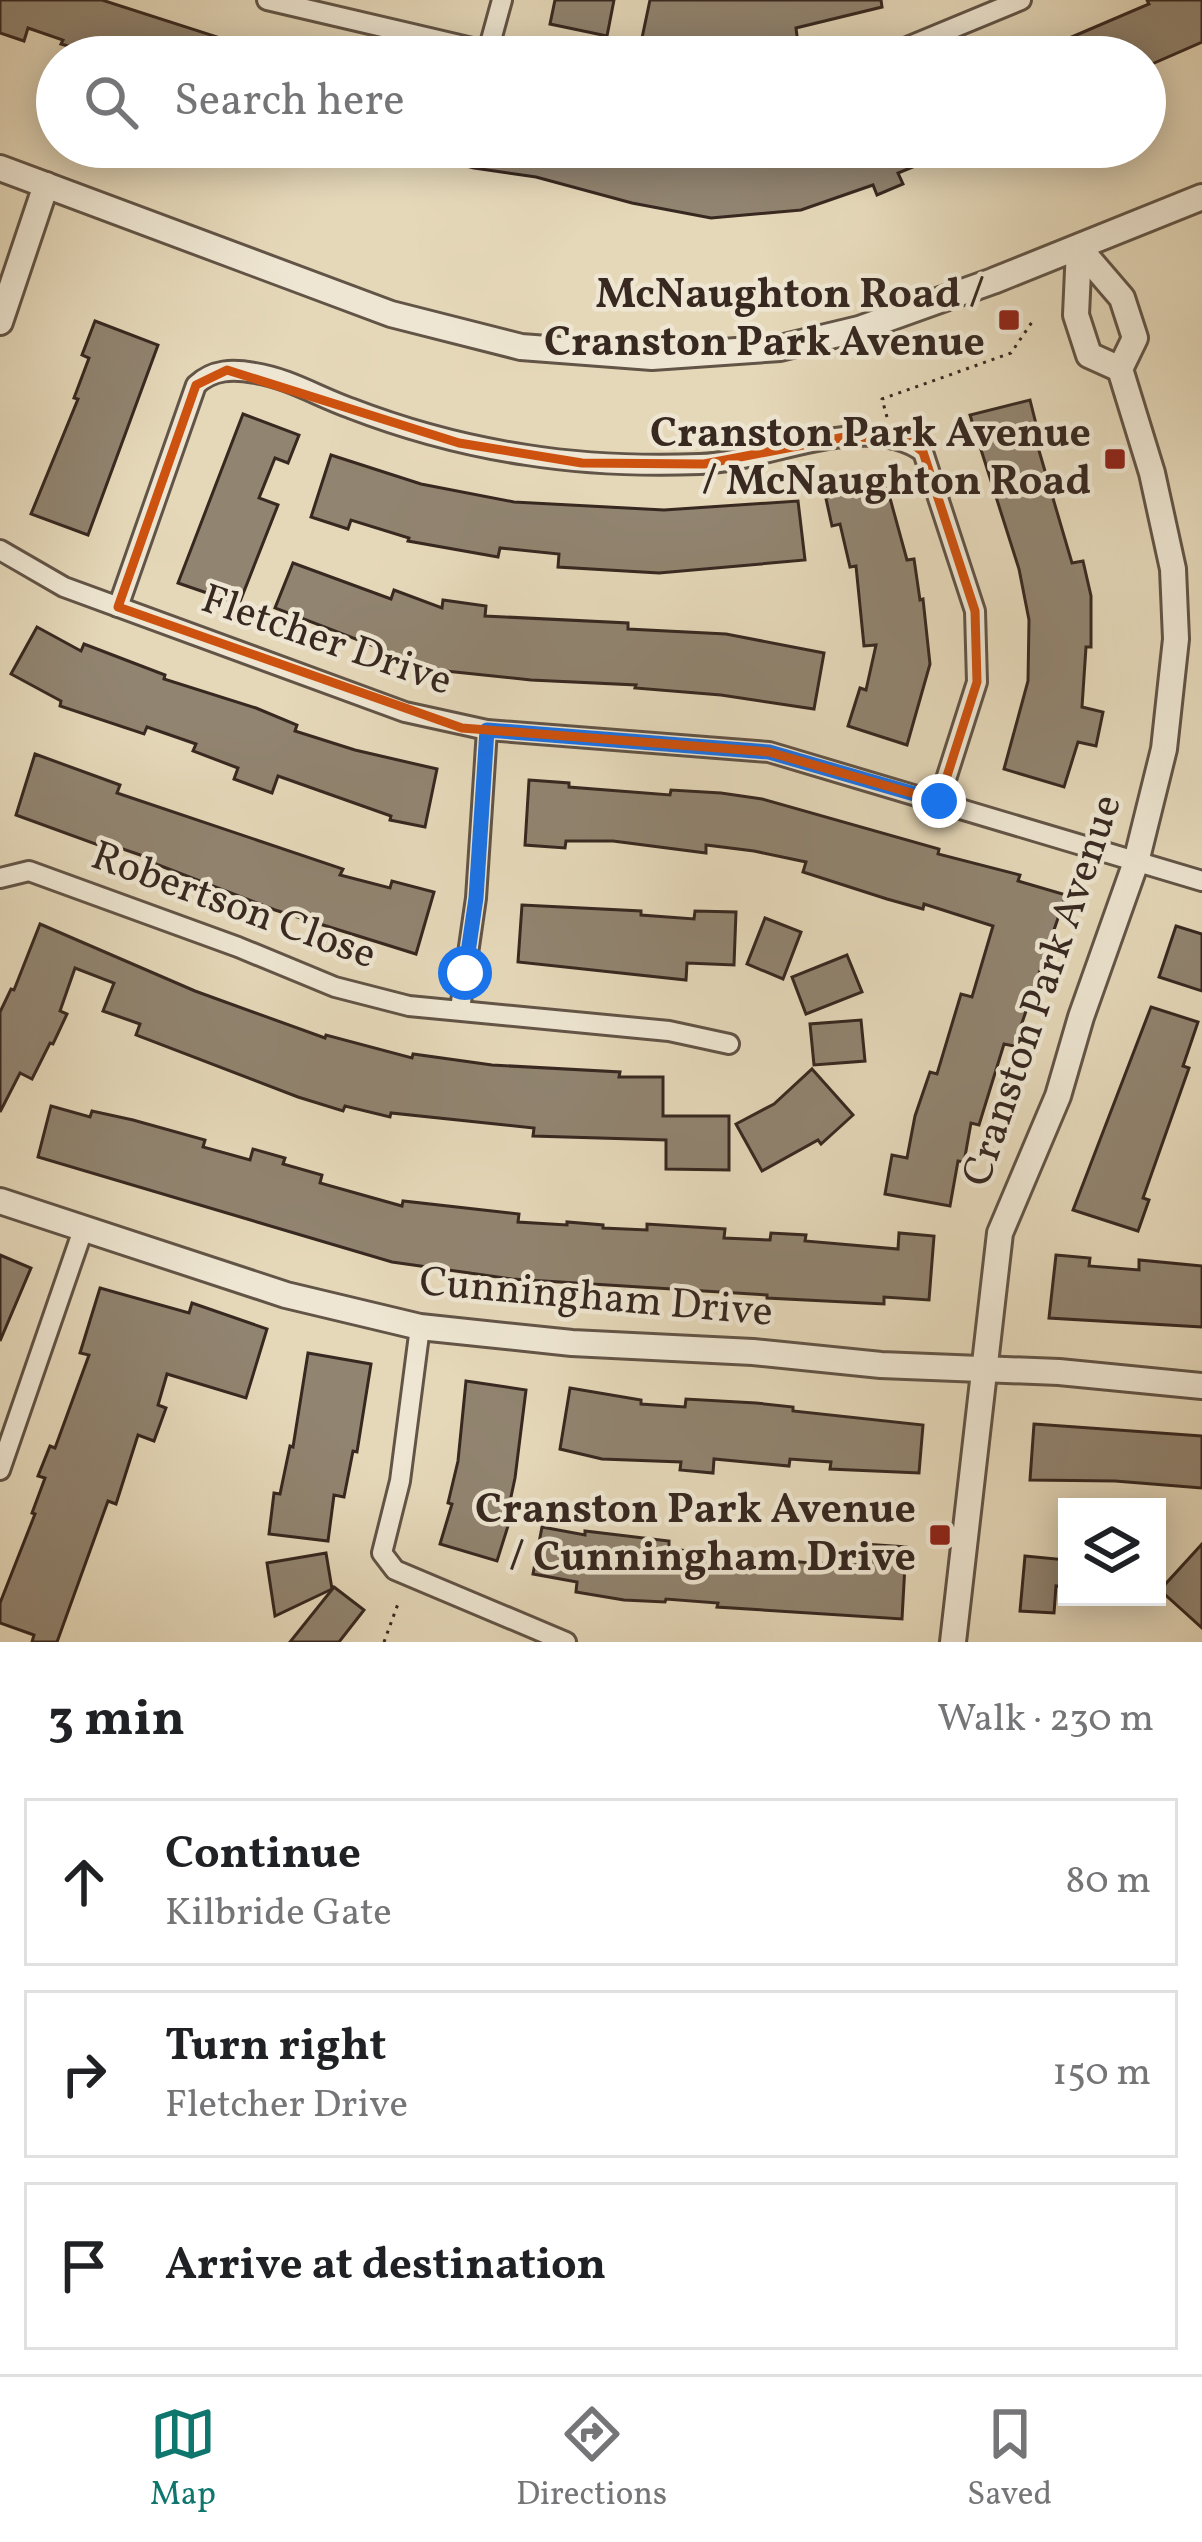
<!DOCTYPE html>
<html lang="en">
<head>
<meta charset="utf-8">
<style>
  :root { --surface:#fff; --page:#f2f2f2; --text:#202124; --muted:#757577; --line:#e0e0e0; --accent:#0f766e }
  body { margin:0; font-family:Vollkorn,serif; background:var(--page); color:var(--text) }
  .controls { position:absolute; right:36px; bottom:36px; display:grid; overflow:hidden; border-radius:0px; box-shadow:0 6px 30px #0003 }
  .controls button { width:108px; height:108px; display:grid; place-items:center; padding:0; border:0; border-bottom:3px solid var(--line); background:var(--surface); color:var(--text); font:60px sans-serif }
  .stop { position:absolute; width:36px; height:36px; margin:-27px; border:9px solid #1a73e8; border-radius:50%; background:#fff }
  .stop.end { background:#1a73e8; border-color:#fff; box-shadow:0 3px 12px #0008 }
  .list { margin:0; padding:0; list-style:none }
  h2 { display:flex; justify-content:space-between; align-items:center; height:156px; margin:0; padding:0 48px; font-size:51px }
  h2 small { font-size:39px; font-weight:400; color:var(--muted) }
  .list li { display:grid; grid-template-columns:78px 1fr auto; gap:36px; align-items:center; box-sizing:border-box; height:168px; margin:0 24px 24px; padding:0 24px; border:3px solid var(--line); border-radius:0px }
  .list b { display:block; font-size:45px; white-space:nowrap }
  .list p { margin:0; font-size:39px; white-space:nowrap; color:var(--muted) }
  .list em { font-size:39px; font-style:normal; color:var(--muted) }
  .icon { flex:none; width:66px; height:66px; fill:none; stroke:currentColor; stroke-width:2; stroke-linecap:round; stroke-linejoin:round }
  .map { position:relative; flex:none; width:1202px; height:1642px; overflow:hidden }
  .search { position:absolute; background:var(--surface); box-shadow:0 6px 30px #0003; left:36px; right:36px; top:36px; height:132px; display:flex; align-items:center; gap:30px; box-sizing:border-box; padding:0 42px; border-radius:66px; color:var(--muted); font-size:45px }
  .sheet { height:732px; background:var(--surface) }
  nav { display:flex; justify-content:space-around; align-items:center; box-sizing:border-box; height:168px; border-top:3px solid var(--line); background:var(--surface); font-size:33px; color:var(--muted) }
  nav a { display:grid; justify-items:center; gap:6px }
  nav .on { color:var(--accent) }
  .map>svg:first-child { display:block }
  .building { fill:#918470; stroke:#372820; stroke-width:3 }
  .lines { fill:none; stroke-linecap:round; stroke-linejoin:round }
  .minor-casing { stroke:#625446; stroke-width:24 }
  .tertiary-casing { stroke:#625446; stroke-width:30 }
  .path { stroke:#372820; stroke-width:3; stroke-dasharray:3 6; stroke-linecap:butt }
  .minor { stroke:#eee6d2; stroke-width:18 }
  .tertiary { stroke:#eee6d2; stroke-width:24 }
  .route { stroke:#1a73e8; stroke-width:15 }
  .marked { fill:none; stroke:#cd520f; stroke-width:9; stroke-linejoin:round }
  .poi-dot { fill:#8f2418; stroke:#eee6d2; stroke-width:4.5 }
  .labels { text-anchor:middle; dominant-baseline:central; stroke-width:9; stroke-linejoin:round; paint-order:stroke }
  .poi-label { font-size:42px; font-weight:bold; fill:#372820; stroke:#eee6d2; text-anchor:end }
  .street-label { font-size:42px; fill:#372820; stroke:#eee6d2 }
</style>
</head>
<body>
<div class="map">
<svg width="1202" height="1642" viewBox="0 0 1202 1642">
  <rect width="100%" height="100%" fill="#e5d8b9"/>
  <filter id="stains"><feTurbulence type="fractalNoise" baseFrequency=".00167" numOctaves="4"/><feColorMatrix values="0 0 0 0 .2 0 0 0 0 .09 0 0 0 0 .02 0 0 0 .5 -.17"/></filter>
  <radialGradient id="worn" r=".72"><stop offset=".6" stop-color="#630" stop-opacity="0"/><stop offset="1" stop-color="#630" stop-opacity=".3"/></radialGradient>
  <!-- building -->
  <g class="building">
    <path d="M 0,0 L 102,0 L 267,53 L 267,57 L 106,57 L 61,44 L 63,40 L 28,28 L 24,41 L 0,33 Z"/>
    <path d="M 555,0 L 614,0 L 607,36 L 550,24 Z"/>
    <path d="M 650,0 L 881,0 L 882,7 L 796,28 L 798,44 L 758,48 L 758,53 L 718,53 L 682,50 L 683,46 L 642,38 Z"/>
    <path d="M 1147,0 L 1202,0 L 1202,42 L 1145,67 L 1145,57 L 1025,57 L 1149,4 Z"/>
    <path d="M 421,147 L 682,147 L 719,153 L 770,147 L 961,147 L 898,173 L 903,184 L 877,195 L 873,185 L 801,210 L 711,218 L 632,203 L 536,177 L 474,168 L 420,154 Z"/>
    <path d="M 95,321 L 158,345 L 88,535 L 31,514 L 78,399 L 74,398 L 89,358 L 82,355 Z"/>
    <path d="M 1030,400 L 1039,436 L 1035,437 L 1072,563 L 1083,561 L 1091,596 L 1091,647 L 1086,647 L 1082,707 L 1103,712 L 1096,746 L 1078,742 L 1064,787 L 1004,769 L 1028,681 L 1029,620 L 1019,569 L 970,415 Z"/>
    <path d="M 243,414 L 299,435 L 288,463 L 275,458 L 259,498 L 278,505 L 239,604 L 178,583 Z"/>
    <path d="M 331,455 L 421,484 L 514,502 L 664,510 L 798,501 L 805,560 L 659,573 L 558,567 L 559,554 L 500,548 L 498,557 L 408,541 L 409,538 L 351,520 L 348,529 L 311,517 Z"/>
    <path d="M 885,480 L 907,560 L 914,559 L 920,600 L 923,599 L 930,664 L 907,745 L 848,726 L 860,688 L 866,690 L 876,645 L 864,646 L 856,566 L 850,567 L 840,524 L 832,526 L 825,494 Z"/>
    <path d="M 293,563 L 391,599 L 394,590 L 442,608 L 443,600 L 486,606 L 485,616 L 628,623 L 628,629 L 726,634 L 824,653 L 814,709 L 721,695 L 635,688 L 636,685 L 531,680 L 436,670 L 275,608 Z"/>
    <path d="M 37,627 L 81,651 L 84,644 L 165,675 L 164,679 L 256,708 L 297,725 L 295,731 L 355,750 L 437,769 L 425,827 L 390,820 L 391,816 L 278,776 L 272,793 L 234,779 L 238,768 L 193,751 L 196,744 L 147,727 L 144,734 L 60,706 L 61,701 L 11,674 Z"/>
    <path d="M 35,754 L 120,785 L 117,793 L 343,869 L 340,875 L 390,888 L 392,881 L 434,892 L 416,954 L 275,910 L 148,861 L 149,858 L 100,841 L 98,845 L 16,815 Z"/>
    <path d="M 529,780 L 569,783 L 569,787 L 670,795 L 671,790 L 721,793 L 762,799 L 939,849 L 938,854 L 1020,875 L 1018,881 L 1066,895 L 1014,1046 L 1004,1044 L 979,1125 L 971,1123 L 964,1162 L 958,1161 L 950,1206 L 885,1194 L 892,1155 L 907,1158 L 915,1116 L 930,1072 L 937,1074 L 961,994 L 972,997 L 993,926 L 924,904 L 923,909 L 887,899 L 803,872 L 806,862 L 754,851 L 706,845 L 706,853 L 613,841 L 566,841 L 565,848 L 525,845 Z"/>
    <path d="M 522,905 L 641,911 L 641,915 L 694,919 L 695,911 L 736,912 L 734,965 L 687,963 L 686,980 L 518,962 Z"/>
    <path d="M 765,918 L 801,932 L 783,979 L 747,964 Z"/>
    <path d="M 40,924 L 195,991 L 325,1038 L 326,1035 L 412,1058 L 413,1054 L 492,1065 L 620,1072 L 619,1077 L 663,1077 L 663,1116 L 729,1116 L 729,1170 L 666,1169 L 666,1140 L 533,1136 L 534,1128 L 391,1113 L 390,1117 L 345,1106 L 343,1111 L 298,1097 L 136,1035 L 140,1024 L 103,1011 L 114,983 L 75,968 L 60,1011 L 67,1014 L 53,1044 L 50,1043 L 32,1079 L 20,1073 L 0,1112 L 0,1012 L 11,989 L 14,990 Z"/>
    <path d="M 1176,926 L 1202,934 L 1202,991 L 1159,977 Z"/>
    <path d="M 847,955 L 862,992 L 806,1014 L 792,977 Z"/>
    <path d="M 1151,1007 L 1198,1022 L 1183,1066 L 1189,1068 L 1143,1198 L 1149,1200 L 1138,1231 L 1073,1210 Z"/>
    <path d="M 861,1020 L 865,1061 L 814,1065 L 810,1024 Z"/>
    <path d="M 812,1069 L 853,1115 L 821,1144 L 818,1140 L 762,1171 L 736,1124 L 774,1104 Z"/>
    <path d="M 51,1106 L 90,1117 L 92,1111 L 133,1120 L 205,1140 L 203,1147 L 250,1160 L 253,1149 L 285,1158 L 283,1164 L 322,1175 L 320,1183 L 402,1206 L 403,1201 L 519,1214 L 518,1222 L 567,1225 L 567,1222 L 603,1225 L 603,1228 L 647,1230 L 647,1224 L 725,1229 L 724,1238 L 770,1240 L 771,1233 L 806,1235 L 805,1241 L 898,1249 L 899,1233 L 934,1236 L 929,1300 L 884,1297 L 884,1304 L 767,1298 L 767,1295 L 512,1279 L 392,1262 L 38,1157 Z"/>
    <path d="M 0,1255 L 31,1268 L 0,1341 Z"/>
    <path d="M 1056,1255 L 1090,1258 L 1089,1266 L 1139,1270 L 1139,1260 L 1202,1266 L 1202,1327 L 1049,1318 Z"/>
    <path d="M 100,1288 L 189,1313 L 192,1303 L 267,1329 L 246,1398 L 167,1374 L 158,1405 L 166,1408 L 154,1441 L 138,1435 L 116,1504 L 108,1501 L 57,1642 L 32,1642 L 34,1635 L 0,1623 L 0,1603 L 35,1514 L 32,1513 L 45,1478 L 38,1476 L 50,1446 L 55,1448 L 89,1355 L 80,1353 Z"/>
    <path d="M 308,1353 L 371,1364 L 357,1452 L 353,1451 L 344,1497 L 334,1495 L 328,1541 L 269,1534 L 274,1493 L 280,1494 L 290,1446 L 293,1447 Z"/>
    <path d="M 466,1381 L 526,1390 L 515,1478 L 505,1525 L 508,1526 L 497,1561 L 440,1544 L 452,1504 L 448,1503 L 458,1461 Z"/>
    <path d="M 570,1388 L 641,1400 L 641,1404 L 685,1407 L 686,1399 L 756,1403 L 793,1407 L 793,1411 L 923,1425 L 919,1473 L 830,1469 L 831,1462 L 790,1459 L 789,1466 L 714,1459 L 713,1473 L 680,1470 L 681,1462 L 602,1459 L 560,1449 Z"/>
    <path d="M 1034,1424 L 1202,1436 L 1202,1488 L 1115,1481 L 1030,1480 Z"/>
    <path d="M 542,1527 L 585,1535 L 585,1531 L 669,1541 L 669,1549 L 811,1563 L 863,1565 L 865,1544 L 906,1547 L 902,1619 L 717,1607 L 718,1603 L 666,1599 L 665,1602 L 624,1600 L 576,1592 L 577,1582 L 533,1574 Z"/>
    <path d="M 1202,1544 L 1202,1628 L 1160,1590 Z"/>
    <path d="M 326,1553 L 332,1589 L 275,1616 L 267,1563 Z"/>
    <path d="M 1025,1556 L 1067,1560 L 1067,1587 L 1056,1586 L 1054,1613 L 1020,1611 Z"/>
    <path d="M 334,1587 L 364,1610 L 339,1642 L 290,1642 Z"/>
  </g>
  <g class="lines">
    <!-- minor casing -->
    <g class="minor-casing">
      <g id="minor">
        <path d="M 267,0 L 511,57"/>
        <path d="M 488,51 L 502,0"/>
        <path d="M 883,57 L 1021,0"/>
        <path d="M 0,550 L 64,587 L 405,712 L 487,730 L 769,752 L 1202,881"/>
        <path d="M 118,607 L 196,385 C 213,369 233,369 255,373 C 288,378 319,397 350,408 C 407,430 466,446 527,455 C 583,464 643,466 700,464 C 766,462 866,410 923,452 L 975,611 L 977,682 L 939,801"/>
        <path d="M 0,878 L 29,871 L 238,947 L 335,987 L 409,1006 L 669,1031 L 729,1044"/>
        <path d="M 460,1009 L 476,898 L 487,730"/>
        <path d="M 420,1327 L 400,1481 L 382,1553 L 395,1570 L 566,1642"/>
        <path d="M 0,1470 L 84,1227"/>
      </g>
    </g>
    <!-- tertiary casing -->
    <g class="tertiary-casing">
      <g id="tertiary">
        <path d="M 0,168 L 391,314 L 521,347 L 652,357 L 780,348 L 859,329 L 993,281 L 1202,197"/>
        <path d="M 1079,248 L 1076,315 L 1089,355 L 1120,369"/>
        <path d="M 0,322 L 46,185"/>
        <path d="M 0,1201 L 286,1295 L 420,1327 L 572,1343 L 753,1352 L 881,1365 L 1059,1372 L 1202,1386"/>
        <path d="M 953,1642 L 1000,1233 L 1058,1096 L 1081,1017 L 1136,862 L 1164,749 L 1176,639 L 1173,569 L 1152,473 L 1120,369 L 1135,338 L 1122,298 L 1079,248"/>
      </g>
    </g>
    <!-- path -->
    <g class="path">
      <path d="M 887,417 L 882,399 L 1011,353 L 1032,322"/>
      <path d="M 384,1642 L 399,1601"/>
    </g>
    <!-- minor -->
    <use href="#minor" class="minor"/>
    <!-- tertiary -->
    <use href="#tertiary" class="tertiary"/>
  </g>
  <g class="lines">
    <!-- route -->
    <path class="route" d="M 465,973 L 476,898 L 487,730 L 769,752 L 939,801"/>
  </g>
  <!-- marked area -->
  <path class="marked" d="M 227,370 L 459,443 L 582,463 L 704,464 L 850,436 L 910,442 L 923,452 L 975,611 L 977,682 L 939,801 L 769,752 L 462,728 L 118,607 L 196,385 Z"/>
  <!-- markers -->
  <g class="poi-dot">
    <rect x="997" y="308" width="24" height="24" rx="6"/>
    <rect x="1103" y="447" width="24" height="24" rx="6"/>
    <rect x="928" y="1523" width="24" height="24" rx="6"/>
  </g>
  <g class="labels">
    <!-- poi labels -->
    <g class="poi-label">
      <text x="985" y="296">McNaughton Road /<tspan x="985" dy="48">Cranston Park Avenue</tspan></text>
      <text x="1091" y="435">Cranston Park Avenue<tspan x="1091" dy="48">/ McNaughton Road</tspan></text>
      <text x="916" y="1511">Cranston Park Avenue<tspan x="916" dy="48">/ Cunningham Drive</tspan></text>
    </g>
    <!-- street labels -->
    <g class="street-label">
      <text transform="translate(326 642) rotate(19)">Fletcher Drive</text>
      <text transform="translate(233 907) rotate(20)">Robertson Close</text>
      <text transform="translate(1044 991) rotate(-71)">Cranston Park Avenue</text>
      <text transform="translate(596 1299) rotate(5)">Cunningham Drive</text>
    </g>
  </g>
  <rect width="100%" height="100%" filter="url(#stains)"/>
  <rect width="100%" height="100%" fill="url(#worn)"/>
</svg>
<div class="controls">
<button><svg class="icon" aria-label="layers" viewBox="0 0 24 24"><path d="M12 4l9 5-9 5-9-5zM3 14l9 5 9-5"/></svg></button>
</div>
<div class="stop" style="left:465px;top:973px"></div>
<div class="stop end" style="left:939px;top:801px"></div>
<div class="search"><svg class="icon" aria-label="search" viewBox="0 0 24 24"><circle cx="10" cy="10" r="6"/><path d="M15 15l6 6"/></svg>Search here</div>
</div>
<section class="sheet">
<h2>3 min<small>Walk · 230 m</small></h2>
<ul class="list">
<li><svg class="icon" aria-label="ahead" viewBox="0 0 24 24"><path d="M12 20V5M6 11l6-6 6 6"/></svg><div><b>Continue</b><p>Kilbride Gate</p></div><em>80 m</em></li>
<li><svg class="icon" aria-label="right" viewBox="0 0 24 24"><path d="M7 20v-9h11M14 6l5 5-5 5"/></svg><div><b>Turn right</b><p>Fletcher Drive</p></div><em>150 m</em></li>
<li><svg class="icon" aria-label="arrive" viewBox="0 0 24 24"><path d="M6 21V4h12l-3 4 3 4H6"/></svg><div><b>Arrive at destination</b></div></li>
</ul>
</section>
<nav>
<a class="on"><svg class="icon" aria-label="map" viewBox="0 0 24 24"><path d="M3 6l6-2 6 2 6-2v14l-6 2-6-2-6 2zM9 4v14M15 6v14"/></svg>Map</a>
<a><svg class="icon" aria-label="directions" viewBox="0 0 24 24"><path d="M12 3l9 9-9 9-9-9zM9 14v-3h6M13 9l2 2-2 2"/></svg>Directions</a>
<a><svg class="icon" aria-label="saved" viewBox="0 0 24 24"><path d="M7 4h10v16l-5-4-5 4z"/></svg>Saved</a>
</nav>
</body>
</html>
